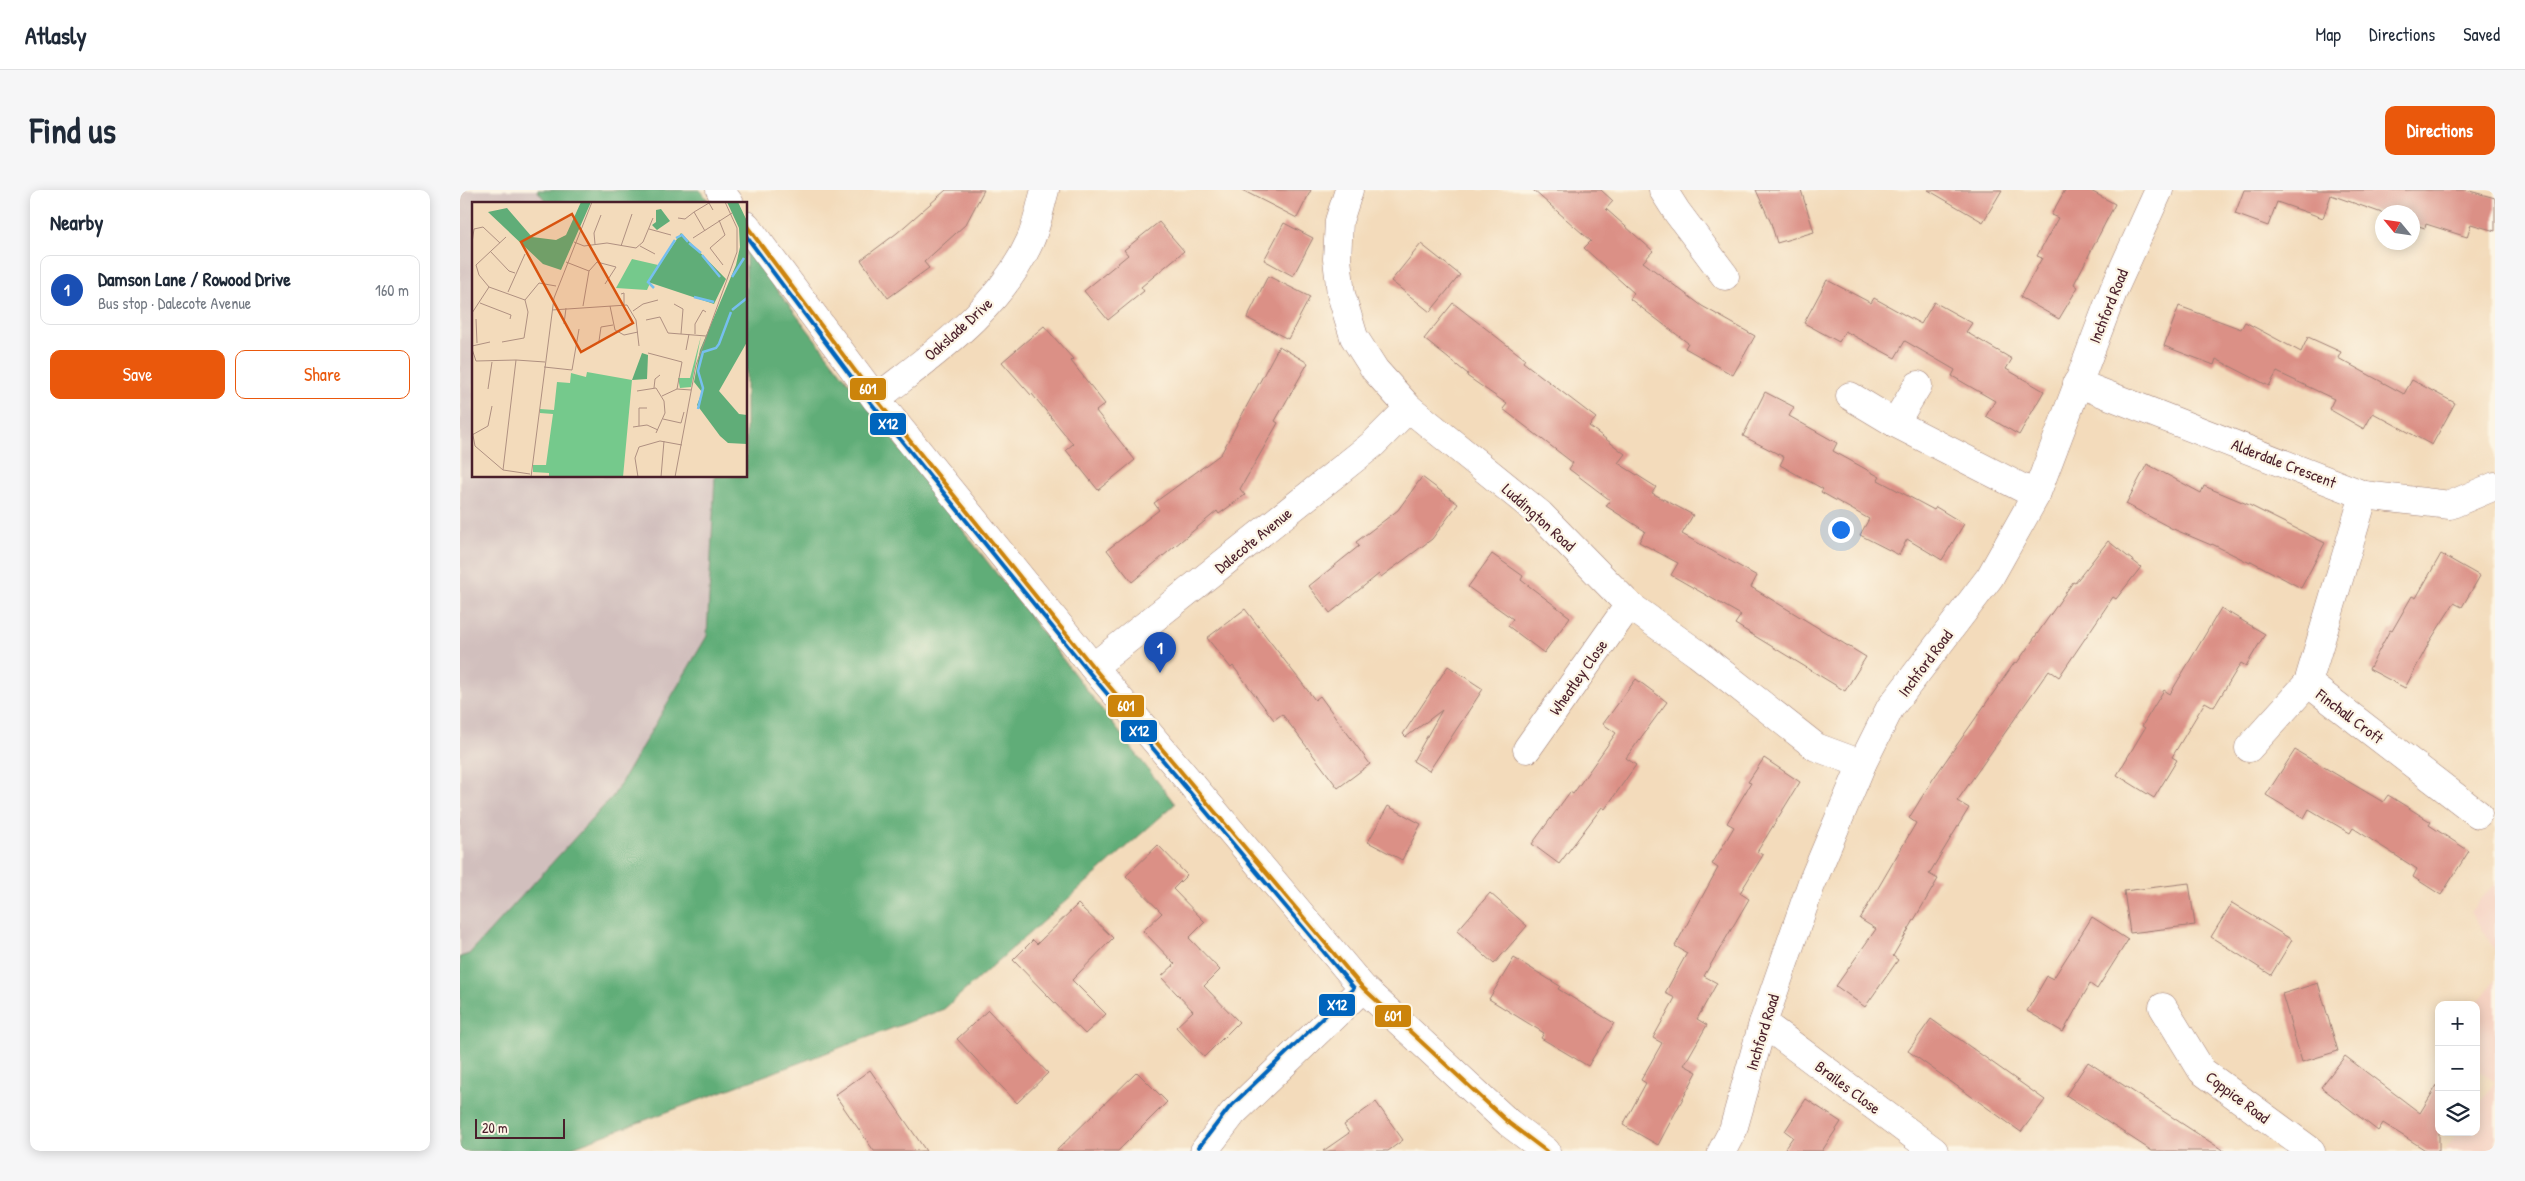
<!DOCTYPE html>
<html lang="en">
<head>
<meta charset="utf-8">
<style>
  :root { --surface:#fff; --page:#f6f6f7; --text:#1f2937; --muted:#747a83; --line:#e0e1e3; --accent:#ea580c }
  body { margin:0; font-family:"Patrick Hand",sans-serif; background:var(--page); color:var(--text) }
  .controls { position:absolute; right:15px; bottom:15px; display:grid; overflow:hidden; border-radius:10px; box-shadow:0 2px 12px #0003 }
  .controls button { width:45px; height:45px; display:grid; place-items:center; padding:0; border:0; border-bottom:1px solid var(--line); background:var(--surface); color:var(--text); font:25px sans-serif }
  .compass { position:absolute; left:1915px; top:15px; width:45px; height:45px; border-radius:50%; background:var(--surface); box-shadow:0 2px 12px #0003; rotate:299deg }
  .scale { position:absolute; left:15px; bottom:12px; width:90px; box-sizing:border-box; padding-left:5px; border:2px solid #4a1f2b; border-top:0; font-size:14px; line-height:18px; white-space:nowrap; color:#4a1f2b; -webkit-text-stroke:4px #fcf5e5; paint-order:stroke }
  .you { position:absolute; left:1380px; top:339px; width:18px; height:18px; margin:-12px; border:4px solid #fff; border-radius:50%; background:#1a73e8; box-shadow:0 0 0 8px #1a73e833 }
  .badge { display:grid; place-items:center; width:32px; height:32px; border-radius:50%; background:var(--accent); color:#fff; font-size:16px; font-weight:700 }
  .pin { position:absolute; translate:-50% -41px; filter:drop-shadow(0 1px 2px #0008) }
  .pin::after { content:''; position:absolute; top:26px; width:18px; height:15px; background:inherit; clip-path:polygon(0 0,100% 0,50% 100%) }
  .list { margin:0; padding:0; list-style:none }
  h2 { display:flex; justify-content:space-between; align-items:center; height:65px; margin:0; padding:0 20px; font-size:21px }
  h2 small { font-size:16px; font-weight:400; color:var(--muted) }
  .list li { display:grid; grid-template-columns:32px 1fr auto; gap:15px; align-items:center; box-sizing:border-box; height:70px; margin:0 10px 10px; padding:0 10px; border:1px solid var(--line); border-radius:10px }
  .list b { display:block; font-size:19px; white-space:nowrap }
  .list p { margin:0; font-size:16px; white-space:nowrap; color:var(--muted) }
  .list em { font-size:16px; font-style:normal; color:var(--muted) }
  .actions { display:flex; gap:10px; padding:15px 20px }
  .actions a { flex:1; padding:11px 0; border:1px solid var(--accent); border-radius:10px; text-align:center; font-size:18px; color:var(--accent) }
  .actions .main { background:var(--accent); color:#fff }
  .icon { flex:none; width:28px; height:28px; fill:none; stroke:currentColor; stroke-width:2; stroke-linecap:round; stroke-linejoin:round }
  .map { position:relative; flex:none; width:2035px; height:961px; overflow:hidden; border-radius:10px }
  header { display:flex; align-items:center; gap:30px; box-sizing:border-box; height:70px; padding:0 25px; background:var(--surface); border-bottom:1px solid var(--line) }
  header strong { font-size:24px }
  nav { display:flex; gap:28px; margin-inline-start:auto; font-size:18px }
  .intro { display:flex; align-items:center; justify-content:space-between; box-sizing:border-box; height:120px; padding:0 30px }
  h1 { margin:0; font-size:35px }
  .button { padding:12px 22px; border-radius:10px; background:var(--accent); color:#fff; font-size:18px; font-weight:700 }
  main { display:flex; gap:30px; padding:0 30px }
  aside { flex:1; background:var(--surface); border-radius:10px; box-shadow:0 2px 12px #0003 }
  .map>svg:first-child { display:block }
  .built { fill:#f5d2c2 }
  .industrial { fill:#d1bfbd }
  .forest { fill:#60ad78; stroke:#556652 }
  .building { fill:#db9086 }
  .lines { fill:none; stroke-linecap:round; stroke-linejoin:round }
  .minor-casing { stroke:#9e7d73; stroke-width:29 }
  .minor { stroke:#fff; stroke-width:28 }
  .bus-1-casing { stroke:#fcf5e5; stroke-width:8 }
  .bus-2-casing { stroke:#fcf5e5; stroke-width:8 }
  .bus-1 { stroke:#cc840b; stroke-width:4 }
  .bus-2 { stroke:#0065bd; stroke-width:4 }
  .labels { text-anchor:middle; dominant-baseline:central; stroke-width:4.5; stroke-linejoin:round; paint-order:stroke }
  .street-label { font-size:16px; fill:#4a1f2b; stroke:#fcf5e5 }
  .inset-river { fill:none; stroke:#76bfef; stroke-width:2.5 }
  .inset-road { fill:none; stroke:#af9081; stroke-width:1 }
  .view { fill:#d8530f; fill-opacity:0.15; stroke:#d8530f; stroke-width:2.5 }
  .inset-edge { fill:none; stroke:#4a1f2b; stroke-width:2.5 }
  .line-badge { stroke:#fcf5e5; stroke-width:2 }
  .badge-label { font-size:14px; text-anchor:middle; font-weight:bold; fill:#fff }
</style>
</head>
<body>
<header>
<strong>Atlasly</strong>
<nav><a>Map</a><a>Directions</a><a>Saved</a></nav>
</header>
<div class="intro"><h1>Find us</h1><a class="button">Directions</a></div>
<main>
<aside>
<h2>Nearby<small></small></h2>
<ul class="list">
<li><span class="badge" style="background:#1a4fb4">1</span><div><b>Damson Lane / Rowood Drive</b><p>Bus stop · Dalecote Avenue</p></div><em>160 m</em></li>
</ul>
<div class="actions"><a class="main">Save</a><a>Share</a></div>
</aside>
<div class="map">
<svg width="2035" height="961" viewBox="0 0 2035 961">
  <rect width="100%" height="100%" fill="#fcf5e5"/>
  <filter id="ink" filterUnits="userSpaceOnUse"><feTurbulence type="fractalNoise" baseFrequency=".02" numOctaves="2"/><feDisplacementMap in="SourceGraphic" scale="10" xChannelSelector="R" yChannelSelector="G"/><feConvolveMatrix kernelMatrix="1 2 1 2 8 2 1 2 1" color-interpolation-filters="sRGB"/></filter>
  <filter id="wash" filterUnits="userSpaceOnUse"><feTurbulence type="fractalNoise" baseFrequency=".0096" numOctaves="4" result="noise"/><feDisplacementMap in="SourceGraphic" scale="20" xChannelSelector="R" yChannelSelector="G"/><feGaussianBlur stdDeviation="1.12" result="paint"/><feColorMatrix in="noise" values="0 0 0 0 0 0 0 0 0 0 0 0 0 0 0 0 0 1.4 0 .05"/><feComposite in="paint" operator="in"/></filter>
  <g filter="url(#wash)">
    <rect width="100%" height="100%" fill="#f3dbbb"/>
    <!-- built -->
    <g class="built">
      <path d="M 2035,693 L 2035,760 L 2010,722 Z"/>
      <path d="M 2035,790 L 2035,961 L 1985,961 L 1998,942 L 2016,942 L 2016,918 L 2035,892 L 2016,879 L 2016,815 Z"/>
    </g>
    <!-- industrial -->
    <path class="industrial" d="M 0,0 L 219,0 L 230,14 L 14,14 L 14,286 L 286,286 L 286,83 L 715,614 L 484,819 L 102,961 L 0,961 Z"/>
    <!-- forest -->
    <g class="forest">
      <path d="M 77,0 L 240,0 L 251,14 L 88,14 Z"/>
      <path d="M 286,60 L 715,614 L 484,819 L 102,961 L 0,961 L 0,767 L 9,764 L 153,606 L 247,446 L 255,286 L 286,286 Z"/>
    </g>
    <g id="blocks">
      <!-- building -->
      <g class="building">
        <path d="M 486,0 L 524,0 L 506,34 L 464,72 L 469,78 L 428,108 L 401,70 L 437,43 Z"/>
        <path d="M 782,0 L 851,0 L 837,28 Z"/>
        <path d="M 1073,0 L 1141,0 L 1153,11 L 1146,19 L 1193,61 L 1183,72 L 1242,116 L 1295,146 L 1273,185 L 1225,158 L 1228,153 L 1170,109 L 1174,103 L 1124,58 L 1131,51 Z"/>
        <path d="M 1296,0 L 1341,0 L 1354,42 L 1317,53 L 1311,33 Z"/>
        <path d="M 1468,0 L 1542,0 L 1523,32 Z"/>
        <path d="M 1605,0 L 1629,0 L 1655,14 L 1614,94 L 1618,97 L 1599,129 L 1560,107 L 1582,68 L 1577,66 L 1598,28 L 1591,25 Z"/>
        <path d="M 1784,0 L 2006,0 L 2035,8 L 2035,41 L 2011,34 L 2007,47 L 1966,34 L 1965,38 L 1952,34 L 1952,22 L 1922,23 L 1871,5 L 1863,28 L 1817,12 L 1808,36 L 1775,24 Z"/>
        <path d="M 699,32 L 724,61 L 681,97 L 684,101 L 648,130 L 624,101 L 668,65 L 664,60 Z"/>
        <path d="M 824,33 L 853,48 L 833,86 L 804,70 Z"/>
        <path d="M 961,54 L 1000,85 L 970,122 L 931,91 Z"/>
        <path d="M 808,86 L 850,107 L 828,149 L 787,128 Z"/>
        <path d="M 1367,90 L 1411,113 L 1414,108 L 1461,134 L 1474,112 L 1512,133 L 1506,142 L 1552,169 L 1546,179 L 1584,201 L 1559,245 L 1526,226 L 1535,211 L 1492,186 L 1495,180 L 1445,151 L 1435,168 L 1385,141 L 1379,152 L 1344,133 Z"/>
        <path d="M 993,113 L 1065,169 L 1063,172 L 1136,228 L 1129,236 L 1165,264 L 1158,273 L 1196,297 L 1192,303 L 1233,325 L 1222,344 L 1297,386 L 1291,397 L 1406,467 L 1385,501 L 1275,434 L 1281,425 L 1211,385 L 1218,373 L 1179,352 L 1185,341 L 1146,316 L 1150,310 L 1109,279 L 1113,273 L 1043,219 L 1047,214 L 1007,186 L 1008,184 L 964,149 Z"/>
        <path d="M 1719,116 L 1781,139 L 1785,132 L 1841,162 L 1848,147 L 1881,162 L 1878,168 L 1944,204 L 1952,190 L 1995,213 L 1972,255 L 1913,223 L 1904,239 L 1869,219 L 1874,209 L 1817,182 L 1809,196 L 1756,169 L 1754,175 L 1704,156 Z"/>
        <path d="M 584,136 L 613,169 L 611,171 L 645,214 L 636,221 L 675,270 L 638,300 L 606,260 L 613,254 L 572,204 L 571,205 L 542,172 Z"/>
        <path d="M 819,156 L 848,173 L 815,231 L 818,233 L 780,299 L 785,305 L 759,324 L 757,321 L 672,392 L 647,360 L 699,320 L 694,313 L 761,264 Z"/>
        <path d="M 1305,202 L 1334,217 L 1329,226 L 1377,253 L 1373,261 L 1420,287 L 1418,290 L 1474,320 L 1476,317 L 1504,334 L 1482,370 L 1447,349 L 1439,365 L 1400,345 L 1409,329 L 1361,302 L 1363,299 L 1320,275 L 1324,267 L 1283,246 Z"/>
        <path d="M 1687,274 L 1741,303 L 1744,296 L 1787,314 L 1865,353 L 1841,398 L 1791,371 L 1790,373 L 1752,354 L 1751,355 L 1711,338 L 1666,314 Z"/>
        <path d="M 962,287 L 998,314 L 972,349 L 921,387 L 919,384 L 870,423 L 849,396 L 899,356 L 896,352 L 938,320 Z"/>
        <path d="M 1648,351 L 1681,377 L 1656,409 L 1653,407 L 1599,487 L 1589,480 L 1497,611 L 1509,618 L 1469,684 L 1478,689 L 1433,766 L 1438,770 L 1405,817 L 1376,796 L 1416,739 L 1400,729 L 1456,633 L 1449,628 L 1473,589 L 1555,472 L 1557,473 L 1613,392 L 1615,393 Z"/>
        <path d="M 1032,364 L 1063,386 L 1061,390 L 1110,427 L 1084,463 L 1048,436 L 1053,429 L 1008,397 Z"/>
        <path d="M 1981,364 L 2020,386 L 2002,417 L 1994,413 L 1970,451 L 1945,498 L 1909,479 L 1930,440 L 1932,441 L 1952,406 L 1956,408 Z"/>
        <path d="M 1761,418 L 1805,444 L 1786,476 L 1781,473 L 1754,517 L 1745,512 L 1712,567 L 1717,570 L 1694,608 L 1657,585 L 1685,538 L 1682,536 L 1704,500 L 1710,504 Z"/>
        <path d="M 785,419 L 855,510 L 860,506 L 910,574 L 878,598 L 822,524 L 814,530 L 773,476 L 771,478 L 747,448 Z"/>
        <path d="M 988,476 L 1023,499 L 969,581 L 953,571 L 982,520 L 946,547 L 943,544 Z"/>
        <path d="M 1176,489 L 1207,512 L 1166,568 L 1176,575 L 1145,619 L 1142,617 L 1099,674 L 1072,654 L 1110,602 L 1113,604 L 1156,543 L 1143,534 Z"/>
        <path d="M 1835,560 L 1923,612 L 1928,605 L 1971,632 L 1969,635 L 2009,661 L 1981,705 L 1953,687 L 1957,679 L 1893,638 L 1890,643 L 1849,619 L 1844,628 L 1806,605 Z"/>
        <path d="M 1304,568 L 1340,592 L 1297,662 L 1303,665 L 1280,703 L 1289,709 L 1244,786 L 1257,793 L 1237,829 L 1247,835 L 1224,875 L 1237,882 L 1198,955 L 1163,935 L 1186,893 L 1181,890 L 1202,853 L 1193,848 L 1215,808 L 1205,803 L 1227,763 L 1215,756 L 1258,678 L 1252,674 L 1274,637 L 1267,633 L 1291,593 L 1288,592 Z"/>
        <path d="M 928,616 L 961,634 L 942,670 L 908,652 Z"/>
        <path d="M 698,655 L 727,685 L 713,699 L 745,732 L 729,748 L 760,780 L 744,796 L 779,832 L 744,867 L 716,837 L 733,821 L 701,787 L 715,774 L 683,741 L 702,723 L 666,686 Z"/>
        <path d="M 1729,693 L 1735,735 L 1670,743 L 1664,701 Z"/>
        <path d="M 1030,703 L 1067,736 L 1034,774 L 997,741 Z"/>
        <path d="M 1772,713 L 1832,750 L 1811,785 L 1751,747 Z"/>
        <path d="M 618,714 L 653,748 L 612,790 L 646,824 L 625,844 L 553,770 L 573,750 L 577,754 Z"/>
        <path d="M 1632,727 L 1668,750 L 1637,799 L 1630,794 L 1603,842 L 1567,821 L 1587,786 L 1593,789 Z"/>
        <path d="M 1054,768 L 1100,796 L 1098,799 L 1154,833 L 1128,876 L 1081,848 L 1084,843 L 1029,809 Z"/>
        <path d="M 1858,793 L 1878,861 L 1842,872 L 1822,804 Z"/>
        <path d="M 528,820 L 588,883 L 557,913 L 497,849 Z"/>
        <path d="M 1471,829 L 1585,910 L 1561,942 L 1448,861 Z"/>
        <path d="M 1885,866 L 1960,923 L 1979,892 L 1979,961 L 1967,961 L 1923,933 L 1918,941 L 1861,897 Z"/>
        <path d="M 1628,872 L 1764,961 L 1692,961 L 1606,905 Z"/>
        <path d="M 410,880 L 428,906 L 466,961 L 414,961 L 393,931 L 375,905 Z"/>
        <path d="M 677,882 L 707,912 L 658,961 L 596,961 Z"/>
        <path d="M 1346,909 L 1381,932 L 1362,961 L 1323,961 L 1333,947 L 1325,941 Z"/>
        <path d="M 916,912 L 943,950 L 928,961 L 863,961 L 889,943 L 884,935 Z"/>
      </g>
    </g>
  </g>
  <g filter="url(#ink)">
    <use href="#blocks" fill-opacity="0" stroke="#9e7d73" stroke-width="1"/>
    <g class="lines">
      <!-- minor casing -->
      <g class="minor-casing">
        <g id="minor">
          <path d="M 260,0 L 270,14"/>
          <path d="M 889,0 L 879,31 L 877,69 L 881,104 L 894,147 L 915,180 L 949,218 L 1080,324 L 1169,415 L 1238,464 L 1356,557 L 1402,574"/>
          <path d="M 1203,0 L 1217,22 L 1265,86"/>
          <path d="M 286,35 L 416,209 L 633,477 L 903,798 L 1049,933 L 1086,961"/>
          <path d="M 1617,193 L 1904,305 L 1990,315 L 2035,296"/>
          <path d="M 1390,206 L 1435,233 L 1576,305"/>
          <path d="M 416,209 C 473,164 539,120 570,51 C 577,36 580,17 585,0"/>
          <path d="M 1435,233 L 1458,195"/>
          <path d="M 1904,305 L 1848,493 L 2018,624"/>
          <path d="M 633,477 L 913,254 L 949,218"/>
          <path d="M 1789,558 L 1848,493"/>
          <path d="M 1067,559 L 1169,415"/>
          <path d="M 1703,817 L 1742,881 L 1851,961"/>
          <path d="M 1303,833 L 1474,961"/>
          <path d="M 744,961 L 773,923 L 903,798"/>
          <path d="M 1262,961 L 1273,940 L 1303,833 L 1351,695 L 1402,574 L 1430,518 L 1530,387 L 1576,305 L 1654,99 L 1699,0"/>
        </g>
      </g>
      <!-- minor -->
      <use href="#minor" class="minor"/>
      <!-- bus-1 casing -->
      <g class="bus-1-casing">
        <path id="bus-1" d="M 286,35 L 416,209 L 633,477 L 903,798 L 1049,933 L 1086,961"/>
      </g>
      <!-- bus-2 casing -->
      <g class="bus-2-casing">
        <path id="bus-2" d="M 286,46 L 411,213 L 628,481 L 894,798 L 769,918 L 739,957"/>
      </g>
      <!-- bus-1 -->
      <use href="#bus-1" class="bus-1"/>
      <!-- bus-2 -->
      <use href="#bus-2" class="bus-2"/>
    </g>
  </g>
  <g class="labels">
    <!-- street labels -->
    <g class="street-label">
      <text transform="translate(1648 116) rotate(-68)">Inchford Road</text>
      <text transform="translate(498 139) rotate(-42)">Oakslade Drive</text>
      <text transform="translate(1824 273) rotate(21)">Alderdale Crescent</text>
      <text transform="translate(1079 327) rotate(42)">Luddington Road</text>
      <text transform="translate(793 350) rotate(-39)">Dalecote Avenue</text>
      <text transform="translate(1465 473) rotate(-53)">Inchford Road</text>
      <text transform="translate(1118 487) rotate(-55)">Wheatley Close</text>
      <text transform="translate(1890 526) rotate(37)">Finchall Croft</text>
      <text transform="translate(1302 842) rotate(-73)">Inchford Road</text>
      <text transform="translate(1388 897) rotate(37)">Brailes Close</text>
      <text transform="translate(1778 907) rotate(37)">Coppice Road</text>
    </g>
  </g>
  <!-- overview -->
  <g transform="translate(12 12)">
    <rect width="275" height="275" fill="#f3dbbb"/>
    <path d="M 160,57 L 186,63 L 175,88 L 144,86 ZM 229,134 L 219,185 L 208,186 L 206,176 L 218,176 ZM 115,170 L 160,178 L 151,275 L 77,275 L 77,271 L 61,270 L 61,263 L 74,263 L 81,212 L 68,211 L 68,207 L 82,208 L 85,180 L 98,181 L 99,171 L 114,175 Z" fill="#75c98c"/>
    <path d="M 109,0 L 119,0 L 89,68 L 71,62 L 16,10 L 35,6 L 60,35 L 84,38 L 94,33 ZM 255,0 L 266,0 L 275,19 L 275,140 L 247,189 L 267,212 L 275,213 L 275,242 L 256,241 L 248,234 L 225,203 L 230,190 L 222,180 L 228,148 L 264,63 L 268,45 L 267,26 ZM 189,7 L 198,19 L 185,28 L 180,23 L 184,20 L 184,8 ZM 209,31 L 254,77 L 242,102 L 176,80 ZM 170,151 L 176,153 L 175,177 L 160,178 Z" fill="#60ad78"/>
    <path class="inset-river" d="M 204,36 L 210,33 L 216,40M 217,41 L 229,51M 230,53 L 248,75M 260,75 L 272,56M 182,86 L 176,80 L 203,38M 222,95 L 242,100M 260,108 L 275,96M 226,207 L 231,186 L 226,169 L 231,150 L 244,146 L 247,142 L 259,110"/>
    <path class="inset-road" d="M 206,16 L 213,17 L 222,10M 247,18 L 253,33 L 238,46 L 251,63M 177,27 L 199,33M 233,29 L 222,10 L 237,1 L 241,8M 221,36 L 260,11M 102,40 L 112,44 L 135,41 L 164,46 L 171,40 L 181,16M 0,41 L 2,27 L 11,25 L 28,41M 123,42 L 122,31 L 129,13M 149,44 L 160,12M 168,44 L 183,52M 18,49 L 37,69 L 43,71M 94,60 L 117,69M 17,85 L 7,73 L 4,63 L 34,35M 36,90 L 53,52M 149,92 L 152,91 L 152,103M 8,101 L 39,113 L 38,117M 202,102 L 211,107 L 209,132M 111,104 L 117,69 L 125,60 L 144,65 L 133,82M 138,104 L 143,128 L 152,133 L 166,130M 80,108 L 155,103 L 164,118 L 167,144M 161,109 L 171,102 L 186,98M 0,111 L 17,85 L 53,98 L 67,81 L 84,84M 4,117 L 5,141M 174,118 L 188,115 L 196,131 L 234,134M 92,122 L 94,106M 223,132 L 223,122 L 231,108 L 234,110M 127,139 L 129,125 L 141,123M 30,140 L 52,136 L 56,110 L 53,98M 0,144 L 18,140M 0,147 L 4,159 L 44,158M 214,148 L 217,132M 176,151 L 210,160 L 205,187M 72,165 L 100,168 L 107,127M 182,186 L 183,177 L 188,173M 16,187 L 20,160M 165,189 L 184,186 L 192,199 L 193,211 L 184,231M 190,194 L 205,187 L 219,188M 191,217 L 209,221 L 212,210M 167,224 L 167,206 L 175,206M 161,225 L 175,223 L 186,228M 0,228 L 3,244 L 31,268 L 58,272M 0,233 L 16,224 L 20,204M 31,268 L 44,158 L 73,160M 59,275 L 82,96 L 120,0M 166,275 L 163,256 L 167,245 L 188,239 L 210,243M 189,275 L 192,239M 203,275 L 224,163 L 265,50 L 265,26 L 253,0"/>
    <path class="view" d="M 100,12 L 161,121 L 109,150 L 49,40 Z"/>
    <rect width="275" height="275" class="inset-edge"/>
  </g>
  <g class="line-badge">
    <rect x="389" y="187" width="38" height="24" rx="5" fill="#cc840b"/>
    <rect x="409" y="222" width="38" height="24" rx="5" fill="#0065bd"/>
    <rect x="647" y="504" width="38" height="24" rx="5" fill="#cc840b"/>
    <rect x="660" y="529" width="38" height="24" rx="5" fill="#0065bd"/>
    <rect x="858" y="803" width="38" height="24" rx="5" fill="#0065bd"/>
    <rect x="914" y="814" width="38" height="24" rx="5" fill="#cc840b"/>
  </g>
  <g class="badge-label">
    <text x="408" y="204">601</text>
    <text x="428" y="239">X12</text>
    <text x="666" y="521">601</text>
    <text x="679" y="546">X12</text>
    <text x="877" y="820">X12</text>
    <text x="933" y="831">601</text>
  </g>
</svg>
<div class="controls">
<button>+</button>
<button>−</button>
<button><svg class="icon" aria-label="layers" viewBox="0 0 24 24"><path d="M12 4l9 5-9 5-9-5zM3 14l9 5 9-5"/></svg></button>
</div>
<svg class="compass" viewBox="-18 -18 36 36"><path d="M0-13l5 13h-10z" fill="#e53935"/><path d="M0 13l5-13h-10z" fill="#747a83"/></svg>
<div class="scale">20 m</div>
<div class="you"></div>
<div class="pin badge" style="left:700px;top:483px;background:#1a4fb4">1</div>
</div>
</main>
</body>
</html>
